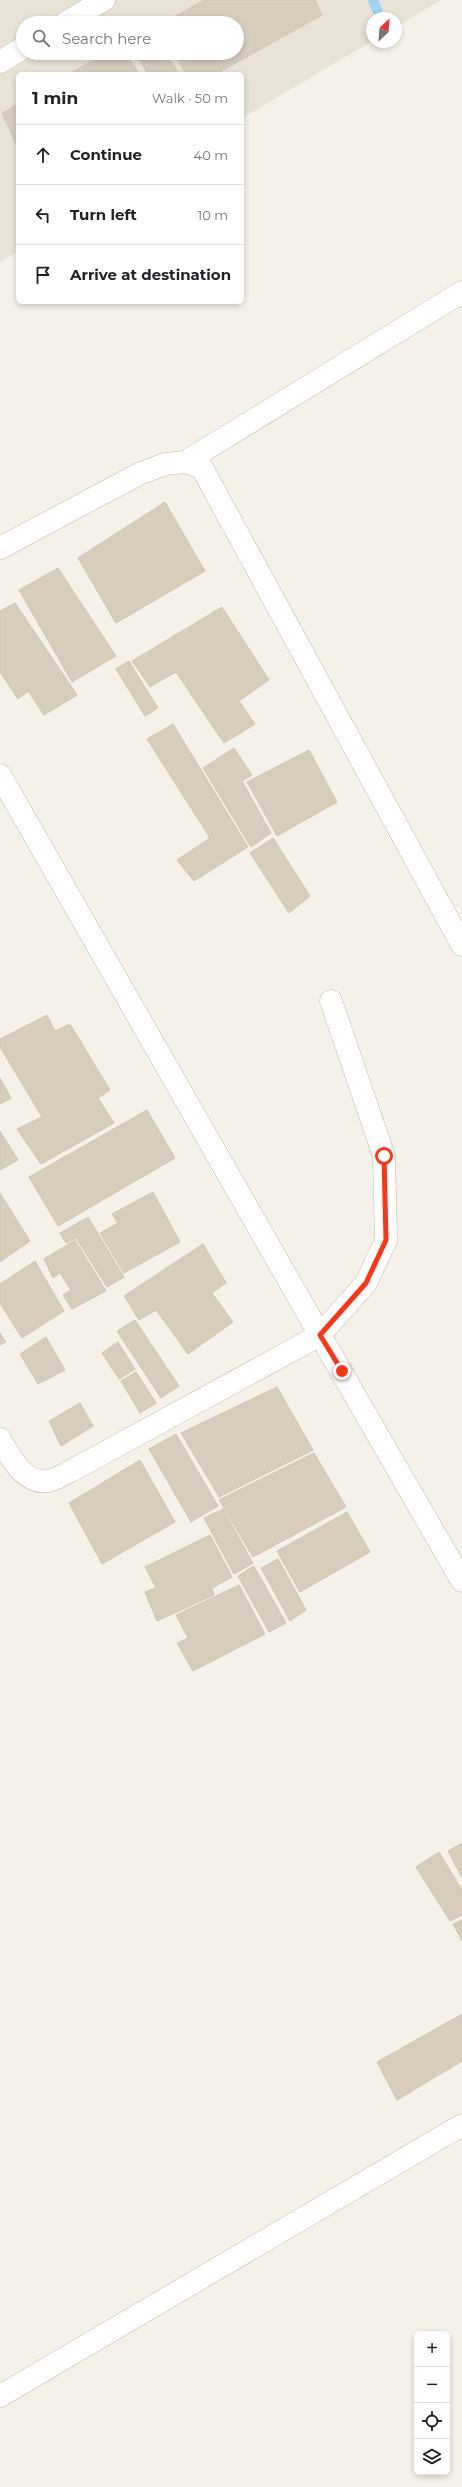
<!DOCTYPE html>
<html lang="en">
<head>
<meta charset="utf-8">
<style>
  :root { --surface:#fff; --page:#f2f2f2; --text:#202124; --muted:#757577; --line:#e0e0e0 }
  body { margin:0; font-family:Montserrat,sans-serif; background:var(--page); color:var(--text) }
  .controls { position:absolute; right:12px; bottom:12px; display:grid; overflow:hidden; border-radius:6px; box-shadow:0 2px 6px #0003 }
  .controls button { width:36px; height:36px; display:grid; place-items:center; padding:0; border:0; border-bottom:1px solid var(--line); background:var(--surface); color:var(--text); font:20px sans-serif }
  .compass { position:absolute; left:366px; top:12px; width:36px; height:36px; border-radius:50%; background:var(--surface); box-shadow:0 2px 6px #0003; rotate:26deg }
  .stop { position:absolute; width:12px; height:12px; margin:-9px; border:3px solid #ff3415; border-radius:50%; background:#fff }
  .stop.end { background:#ff3415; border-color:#fff; box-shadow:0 1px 4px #0008 }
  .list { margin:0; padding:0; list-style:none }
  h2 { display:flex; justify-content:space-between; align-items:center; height:52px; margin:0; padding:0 16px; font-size:17px }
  h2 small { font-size:13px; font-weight:400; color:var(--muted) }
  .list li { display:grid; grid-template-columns:26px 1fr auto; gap:12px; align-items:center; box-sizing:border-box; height:60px; padding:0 16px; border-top:1px solid var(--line) }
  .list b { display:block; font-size:15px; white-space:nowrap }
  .list em { font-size:13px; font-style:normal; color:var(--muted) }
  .icon { flex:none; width:22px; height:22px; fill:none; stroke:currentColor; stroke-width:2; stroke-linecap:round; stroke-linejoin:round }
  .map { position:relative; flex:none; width:462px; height:2487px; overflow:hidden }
  .search { position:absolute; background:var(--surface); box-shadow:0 2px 6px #0003; left:16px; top:16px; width:228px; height:44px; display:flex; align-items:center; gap:10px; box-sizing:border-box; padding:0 14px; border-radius:22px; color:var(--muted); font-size:15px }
  .panel { position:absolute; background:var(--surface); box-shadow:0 2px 6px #0003; left:16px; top:72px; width:228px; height:232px; border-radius:6px }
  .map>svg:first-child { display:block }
  .residential { fill:#e9e3d6; fill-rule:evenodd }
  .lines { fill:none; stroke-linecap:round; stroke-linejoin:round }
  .stream { stroke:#a1d4f5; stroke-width:10 }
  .building { fill:#d8cdbd; stroke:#d3c4b0 }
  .minor-casing { stroke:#c1b9aa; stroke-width:23 }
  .minor { stroke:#fff; stroke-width:22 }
  .route { stroke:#ff3415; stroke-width:5 }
</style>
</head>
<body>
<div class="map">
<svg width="462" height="2487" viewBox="0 0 462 2487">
  <rect width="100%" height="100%" fill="#f5f1e8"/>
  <!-- residential -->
  <path class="residential" d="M 0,0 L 441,0 L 396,27 L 396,18 L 372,18 L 372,41 L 242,118 L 242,74 L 18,74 L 18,252 L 0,262 ZM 23,23 L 237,23 L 237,53 L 23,53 Z"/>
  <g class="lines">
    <!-- stream -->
    <path class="stream" d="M 373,0 L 377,10"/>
  </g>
  <!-- building -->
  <g class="building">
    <path d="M 204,0 L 315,0 L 322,15 L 216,74 L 186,74 L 179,62 L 178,53 L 237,53 L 237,23 L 164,23 Z"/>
    <path d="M 106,53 L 126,53 L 139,74 L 69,74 Z"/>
    <path d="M 135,53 L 166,53 L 177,71 L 172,74 L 148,74 Z"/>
    <path d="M 18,104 L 18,148 L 2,113 Z"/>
    <path d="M 165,502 L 205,571 L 116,623 L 78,558 Z"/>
    <path d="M 58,568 L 116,656 L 72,682 L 19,590 Z"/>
    <path d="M 15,603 L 77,695 L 44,715 L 28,691 L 18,699 L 0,672 L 0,611 Z"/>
    <path d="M 222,607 L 269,680 L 239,701 L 255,724 L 224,743 L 176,672 L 150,687 L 132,661 Z"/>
    <path d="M 129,661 L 158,708 L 145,716 L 116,669 Z"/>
    <path d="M 173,724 L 248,847 L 194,881 L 177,860 L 210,838 L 147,739 Z"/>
    <path d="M 234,748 L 252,775 L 242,781 L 271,833 L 251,847 L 203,768 Z"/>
    <path d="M 309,750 L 337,802 L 277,836 L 247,782 Z"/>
    <path d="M 273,838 L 310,896 L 289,913 L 250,853 Z"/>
    <path d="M 47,1015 L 55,1031 L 70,1024 L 110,1090 L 98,1098 L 114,1123 L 41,1164 L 17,1129 L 42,1117 L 0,1047 L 0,1039 Z"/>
    <path d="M 0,1078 L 11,1098 L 0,1104 Z"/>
    <path d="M 147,1110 L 175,1158 L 58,1226 L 29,1177 Z"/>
    <path d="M 0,1131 L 18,1160 L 0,1170 Z"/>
    <path d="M 153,1192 L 180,1242 L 124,1273 L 100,1233 L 118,1223 L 112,1214 Z"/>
    <path d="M 0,1193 L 30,1241 L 0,1262 Z"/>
    <path d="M 88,1217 L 124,1277 L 107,1287 L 76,1238 L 66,1243 L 60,1233 Z"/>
    <path d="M 75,1240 L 106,1291 L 72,1309 L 63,1295 L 71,1290 L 60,1273 L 53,1278 L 44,1259 Z"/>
    <path d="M 203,1244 L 226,1283 L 212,1293 L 233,1322 L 188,1354 L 156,1310 L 139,1320 L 124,1296 Z"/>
    <path d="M 35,1261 L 64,1311 L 22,1338 L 0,1303 L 0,1284 Z"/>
    <path d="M 135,1320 L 179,1386 L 161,1398 L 117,1331 Z"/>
    <path d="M 0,1333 L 6,1342 L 0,1345 Z"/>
    <path d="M 46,1337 L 65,1370 L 38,1384 L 20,1354 Z"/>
    <path d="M 118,1342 L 135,1369 L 119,1379 L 102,1353 Z"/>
    <path d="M 136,1372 L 156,1403 L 140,1413 L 121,1381 Z"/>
    <path d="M 277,1387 L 313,1450 L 219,1497 L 181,1433 Z"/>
    <path d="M 80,1403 L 93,1426 L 61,1446 L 49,1421 Z"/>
    <path d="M 176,1434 L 218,1506 L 191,1522 L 149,1449 Z"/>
    <path d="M 314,1453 L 346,1507 L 253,1557 L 219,1500 Z"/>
    <path d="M 140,1460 L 175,1522 L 102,1564 L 69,1503 Z"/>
    <path d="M 223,1509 L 253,1563 L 234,1574 L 204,1518 Z"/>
    <path d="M 347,1512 L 370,1552 L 300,1592 L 277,1551 Z"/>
    <path d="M 210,1535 L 232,1577 L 212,1588 L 214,1595 L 157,1621 L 145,1592 L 156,1588 L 145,1567 Z"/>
    <path d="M 278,1559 L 306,1610 L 290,1621 L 261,1568 Z"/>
    <path d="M 254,1566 L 286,1623 L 269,1632 L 238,1576 Z"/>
    <path d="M 239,1585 L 265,1634 L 193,1671 L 177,1643 L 188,1638 L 176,1615 Z"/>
    <path d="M 462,1843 L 462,1878 L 448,1851 Z"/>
    <path d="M 439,1852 L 462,1890 L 462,1915 L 450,1921 L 416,1867 Z"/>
    <path d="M 462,1920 L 462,1941 L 453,1924 Z"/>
    <path d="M 462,2014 L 462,2061 L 397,2100 L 377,2062 Z"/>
  </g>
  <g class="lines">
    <!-- minor casing -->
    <g class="minor-casing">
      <g id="minor">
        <path d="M 65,23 L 104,0"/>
        <path d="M 0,62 L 23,48"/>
        <path d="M 185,462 L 462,292"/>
        <path d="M 0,548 L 139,474 L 165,464 L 185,462 L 202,468 L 462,945"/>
        <path d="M 0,775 L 320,1335 L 71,1471 C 64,1474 56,1480 48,1481 C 24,1485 10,1456 0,1439"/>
        <path d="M 331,1001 L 384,1156 L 386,1240 L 366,1283 L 320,1335 L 462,1581"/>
        <path d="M 0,2396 L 462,2125"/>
      </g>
    </g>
    <!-- minor -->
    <use href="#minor" class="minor"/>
  </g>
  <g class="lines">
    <!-- route -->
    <path class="route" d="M 342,1371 L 320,1335 L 366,1283 L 386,1240 L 384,1156"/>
  </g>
</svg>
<div class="controls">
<button>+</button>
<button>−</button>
<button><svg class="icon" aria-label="locate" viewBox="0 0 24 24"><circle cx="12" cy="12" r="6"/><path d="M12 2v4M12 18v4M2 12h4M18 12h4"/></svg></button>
<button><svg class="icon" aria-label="layers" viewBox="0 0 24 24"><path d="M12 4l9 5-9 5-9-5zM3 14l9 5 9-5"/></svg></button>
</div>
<svg class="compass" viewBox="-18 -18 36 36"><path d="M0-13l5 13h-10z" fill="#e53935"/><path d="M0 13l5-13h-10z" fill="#757577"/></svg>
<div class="stop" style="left:384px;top:1156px"></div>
<div class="stop end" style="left:342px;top:1371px"></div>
<div class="search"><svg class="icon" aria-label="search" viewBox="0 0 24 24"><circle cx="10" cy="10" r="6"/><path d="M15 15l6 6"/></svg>Search here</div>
<section class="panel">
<h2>1 min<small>Walk · 50 m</small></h2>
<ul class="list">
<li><svg class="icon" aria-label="ahead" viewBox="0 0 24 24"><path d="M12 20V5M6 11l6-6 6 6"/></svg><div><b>Continue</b></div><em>40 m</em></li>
<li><svg class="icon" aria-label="left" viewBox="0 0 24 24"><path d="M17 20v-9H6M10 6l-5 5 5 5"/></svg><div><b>Turn left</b></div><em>10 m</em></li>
<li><svg class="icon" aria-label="arrive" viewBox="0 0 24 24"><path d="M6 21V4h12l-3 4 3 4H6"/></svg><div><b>Arrive at destination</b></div></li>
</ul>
</section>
</div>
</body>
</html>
